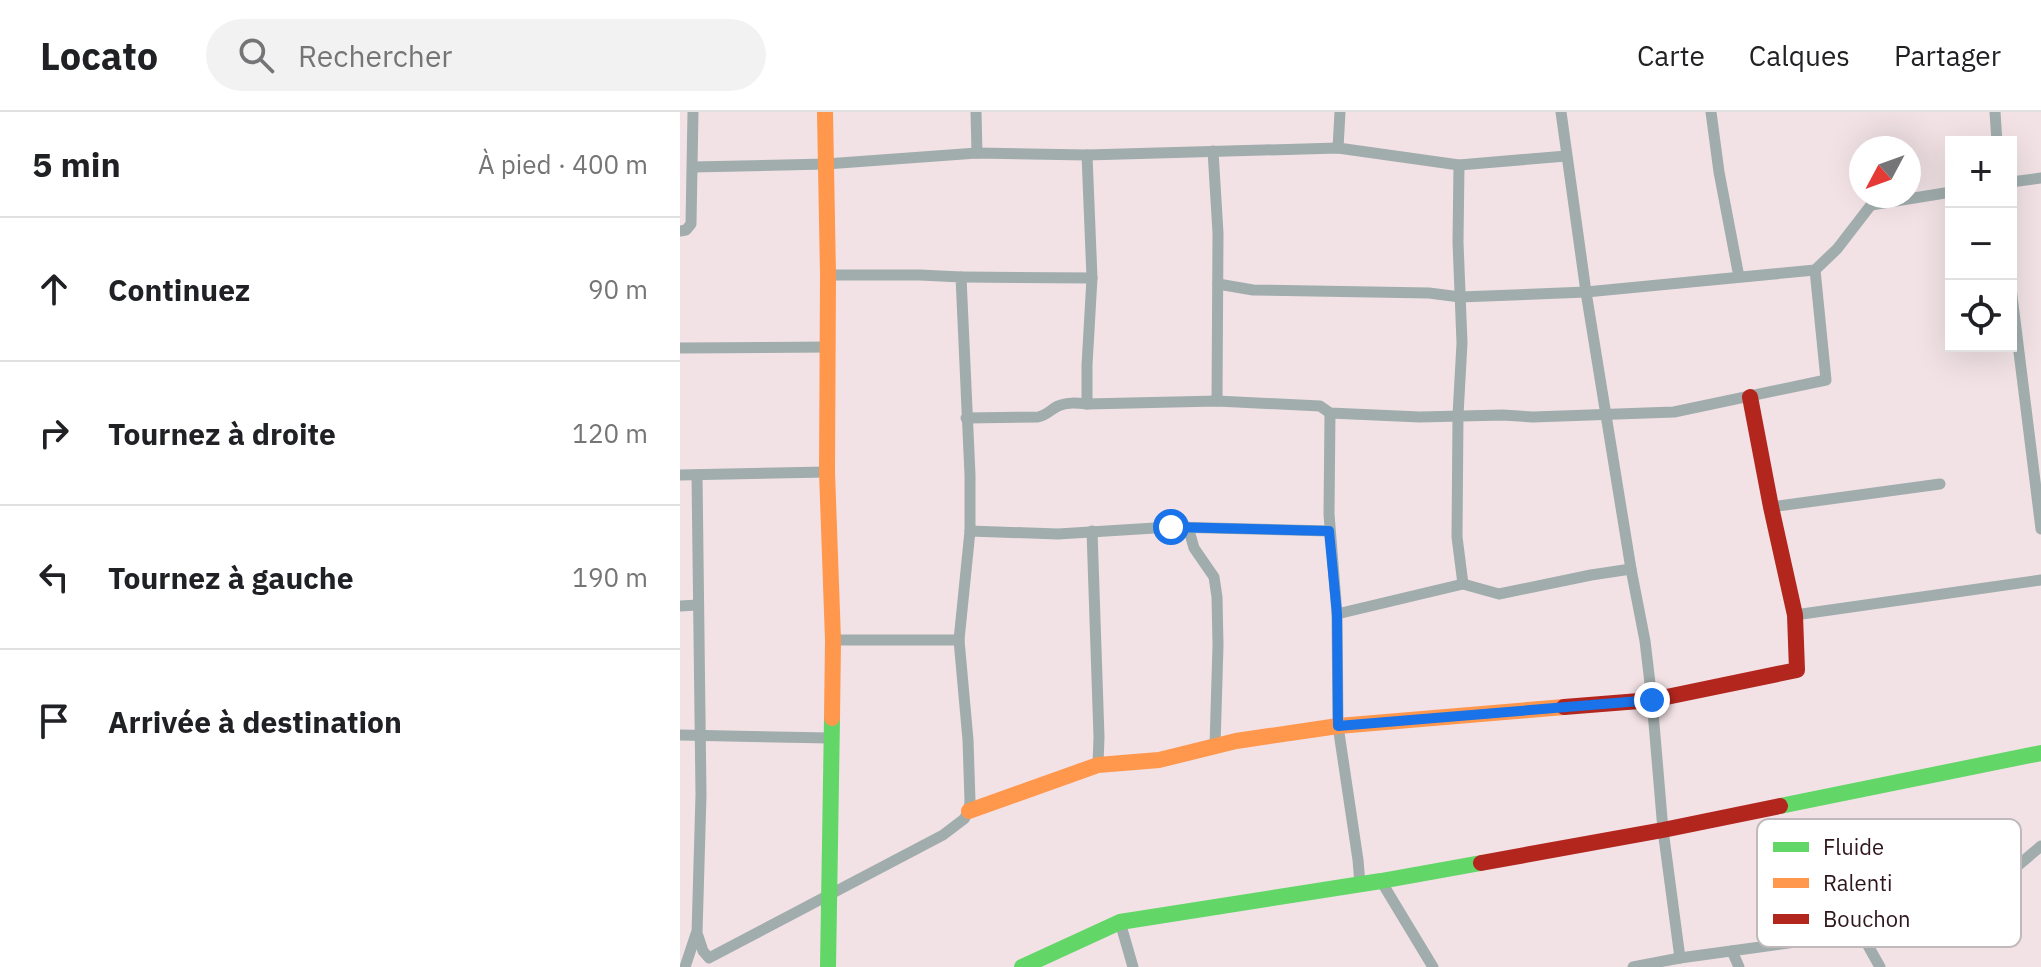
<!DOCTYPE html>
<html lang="fr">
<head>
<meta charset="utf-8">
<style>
  :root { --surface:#fff; --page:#f2f2f2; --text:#202124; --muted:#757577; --line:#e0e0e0 }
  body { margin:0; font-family:"IBM Plex Sans",sans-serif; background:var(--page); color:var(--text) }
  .controls { position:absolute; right:24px; top:24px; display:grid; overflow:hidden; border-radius:0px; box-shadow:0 8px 32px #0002 }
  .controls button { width:72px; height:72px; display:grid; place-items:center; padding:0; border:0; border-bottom:2px solid var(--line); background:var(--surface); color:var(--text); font:40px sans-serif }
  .compass { position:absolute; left:1169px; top:24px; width:72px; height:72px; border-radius:50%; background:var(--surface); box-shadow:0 8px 32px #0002; rotate:229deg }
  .stop { position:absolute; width:24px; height:24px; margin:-18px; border:6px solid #1a73e8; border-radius:50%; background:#fff }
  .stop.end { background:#1a73e8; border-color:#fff; box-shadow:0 2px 8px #0008 }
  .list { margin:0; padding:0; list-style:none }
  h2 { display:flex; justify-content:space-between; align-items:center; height:104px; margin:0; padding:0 32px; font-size:34px }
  h2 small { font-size:26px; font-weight:400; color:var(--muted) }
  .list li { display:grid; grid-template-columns:52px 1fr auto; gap:24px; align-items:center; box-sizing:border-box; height:144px; padding:0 32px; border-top:2px solid var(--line) }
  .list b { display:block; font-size:30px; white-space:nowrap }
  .list em { font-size:26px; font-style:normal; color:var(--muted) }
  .icon { flex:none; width:44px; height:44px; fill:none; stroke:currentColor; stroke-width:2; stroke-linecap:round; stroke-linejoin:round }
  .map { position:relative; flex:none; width:1361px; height:855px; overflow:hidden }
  header { display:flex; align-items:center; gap:48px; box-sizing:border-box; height:112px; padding:0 40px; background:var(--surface); border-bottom:2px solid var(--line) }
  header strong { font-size:38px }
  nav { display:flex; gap:44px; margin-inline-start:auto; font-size:28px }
  .search { width:560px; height:72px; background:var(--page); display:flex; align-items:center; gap:20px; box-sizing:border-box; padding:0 28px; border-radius:44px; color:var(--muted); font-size:30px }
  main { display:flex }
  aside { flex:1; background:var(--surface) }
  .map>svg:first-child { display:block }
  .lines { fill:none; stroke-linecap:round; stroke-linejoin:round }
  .street { stroke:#a0adac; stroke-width:11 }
  .fast { stroke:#63d668; stroke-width:16 }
  .slow { stroke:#ff974d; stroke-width:16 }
  .jam { stroke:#b3261e; stroke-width:16 }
  .route { stroke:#1a73e8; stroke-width:10 }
  .key { fill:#fff; stroke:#c0b9bb; stroke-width:2 }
  .key-label { font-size:22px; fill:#2e171c }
</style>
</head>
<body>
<header>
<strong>Locato</strong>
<div class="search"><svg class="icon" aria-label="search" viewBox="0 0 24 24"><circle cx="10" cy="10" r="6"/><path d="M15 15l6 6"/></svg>Rechercher</div>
<nav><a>Carte</a><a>Calques</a><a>Partager</a></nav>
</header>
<main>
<aside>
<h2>5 min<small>À pied · 400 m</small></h2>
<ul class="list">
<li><svg class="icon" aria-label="ahead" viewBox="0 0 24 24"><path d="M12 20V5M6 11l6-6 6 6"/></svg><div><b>Continuez</b></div><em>90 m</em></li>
<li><svg class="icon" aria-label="right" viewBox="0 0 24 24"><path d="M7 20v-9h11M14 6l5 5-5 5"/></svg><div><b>Tournez à droite</b></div><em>120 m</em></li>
<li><svg class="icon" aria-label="left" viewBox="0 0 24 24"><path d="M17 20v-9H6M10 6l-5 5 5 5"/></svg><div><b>Tournez à gauche</b></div><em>190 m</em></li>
<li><svg class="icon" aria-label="arrive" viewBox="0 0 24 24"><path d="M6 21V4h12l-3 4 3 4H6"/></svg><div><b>Arrivée à destination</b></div></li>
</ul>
</aside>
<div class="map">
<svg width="1361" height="855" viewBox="0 0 1361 855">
  <rect width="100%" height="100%" fill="#f2e2e6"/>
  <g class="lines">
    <!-- street -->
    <g class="street">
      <path d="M 296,0 L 297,41"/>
      <path d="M 881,0 L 906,180 L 951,457 L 965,529 L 972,588 L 983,718 L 1000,846"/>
      <path d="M 1031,0 L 1039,60 L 1059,165"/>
      <path d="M 1315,0 L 1317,30"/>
      <path d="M 658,36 L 660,0"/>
      <path d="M 533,39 L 538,121 L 537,289"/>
      <path d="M 407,43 L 412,166 L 407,253 L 407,292 L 537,289 L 640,294 L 650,301 L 740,305 L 823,303 L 853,305 L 994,300 L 1146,268 L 1135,158"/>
      <path d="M 779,53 L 778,130 L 782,231 L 778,303 L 777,425 L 783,472"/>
      <path d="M 13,55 L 146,52 L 297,41 L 407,43 L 658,36 L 779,53 L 886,44"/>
      <path d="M 1331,70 L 1361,66"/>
      <path d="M 0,119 L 6,118 L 11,112 L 13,0"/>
      <path d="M 148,163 L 240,163 L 281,165 L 290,363 L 290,419 L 279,528 L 153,528"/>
      <path d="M 281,165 L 412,166"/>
      <path d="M 538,172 L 573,178 L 749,181 L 780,185 L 906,180 L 1135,158 L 1157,137 L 1191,93 L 1271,80"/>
      <path d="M 1331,176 L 1361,417"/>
      <path d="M 0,236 L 149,235"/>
      <path d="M 650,301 L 649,402 L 657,502 L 658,614 L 678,748 L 680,772"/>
      <path d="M 286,306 L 358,305 C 367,303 370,298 378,294 C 387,290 397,291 407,292"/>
      <path d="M 0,363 L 147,360"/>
      <path d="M 17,363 L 21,683 L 17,821 L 23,839 L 29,846 L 263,723 L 284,707 L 289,699 L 290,689 L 288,628 L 279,528"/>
      <path d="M 1091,395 L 1260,372"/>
      <path d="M 508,415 L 514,436 L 534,465 L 537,485 L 538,533 L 535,634"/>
      <path d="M 290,419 L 378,422 L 491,415 L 649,419"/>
      <path d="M 412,419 L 419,625 L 418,653"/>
      <path d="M 0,494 L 18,493"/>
      <path d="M 657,502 L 783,472 L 819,482 L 911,463 L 951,457"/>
      <path d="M 1115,503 L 1361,468"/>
      <path d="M 0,623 L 150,626"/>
      <path d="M 701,769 L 753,855"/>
      <path d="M 440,810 L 453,855"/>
      <path d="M 1181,821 L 1200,855"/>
      <path d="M 1052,839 L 1059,855"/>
      <path d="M 5,855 L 16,822"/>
      <path d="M 953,855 L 1000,846 L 1181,821 L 1272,793 L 1297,782 L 1322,767 L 1361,734"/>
    </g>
    <!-- fast -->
    <g class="fast">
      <path d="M 1100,694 L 1361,641"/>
      <path d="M 148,855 L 152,606"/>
      <path d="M 342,855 L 440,810 L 701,769 L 801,751"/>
    </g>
    <!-- slow -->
    <g class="slow">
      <path d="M 145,0 L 148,163 L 147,360 L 153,528 L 152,606"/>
      <path d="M 289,699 L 418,653 L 479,648 L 556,629 L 658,614 L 884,595"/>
    </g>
    <!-- jam -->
    <g class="jam">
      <path d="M 884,595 L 972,588 L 1117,558 L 1115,503 L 1091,395 L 1070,285"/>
      <path d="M 801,751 L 983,718 L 1100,694"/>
    </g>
  </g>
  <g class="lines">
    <!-- route -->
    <path class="route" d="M 491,415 L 649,419 L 657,502 L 658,614 L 972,588"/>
  </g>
  <!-- legend -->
  <rect x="1077" y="707" width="264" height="128" rx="12" class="key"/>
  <rect x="1093" y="730" width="36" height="10" fill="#63d668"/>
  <rect x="1093" y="766" width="36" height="10" fill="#ff974d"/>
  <rect x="1093" y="802" width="36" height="10" fill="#b3261e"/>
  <g class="key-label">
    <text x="1143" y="743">Fluide</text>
    <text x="1143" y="779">Ralenti</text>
    <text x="1143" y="815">Bouchon</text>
  </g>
</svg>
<div class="controls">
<button>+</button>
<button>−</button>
<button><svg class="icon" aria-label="locate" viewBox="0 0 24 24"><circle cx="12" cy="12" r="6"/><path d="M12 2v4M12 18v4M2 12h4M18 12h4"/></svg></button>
</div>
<svg class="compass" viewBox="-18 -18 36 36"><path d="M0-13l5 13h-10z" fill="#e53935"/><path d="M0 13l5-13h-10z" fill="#757577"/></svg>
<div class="stop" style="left:491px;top:415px"></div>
<div class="stop end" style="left:972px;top:588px"></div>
</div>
</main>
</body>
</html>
